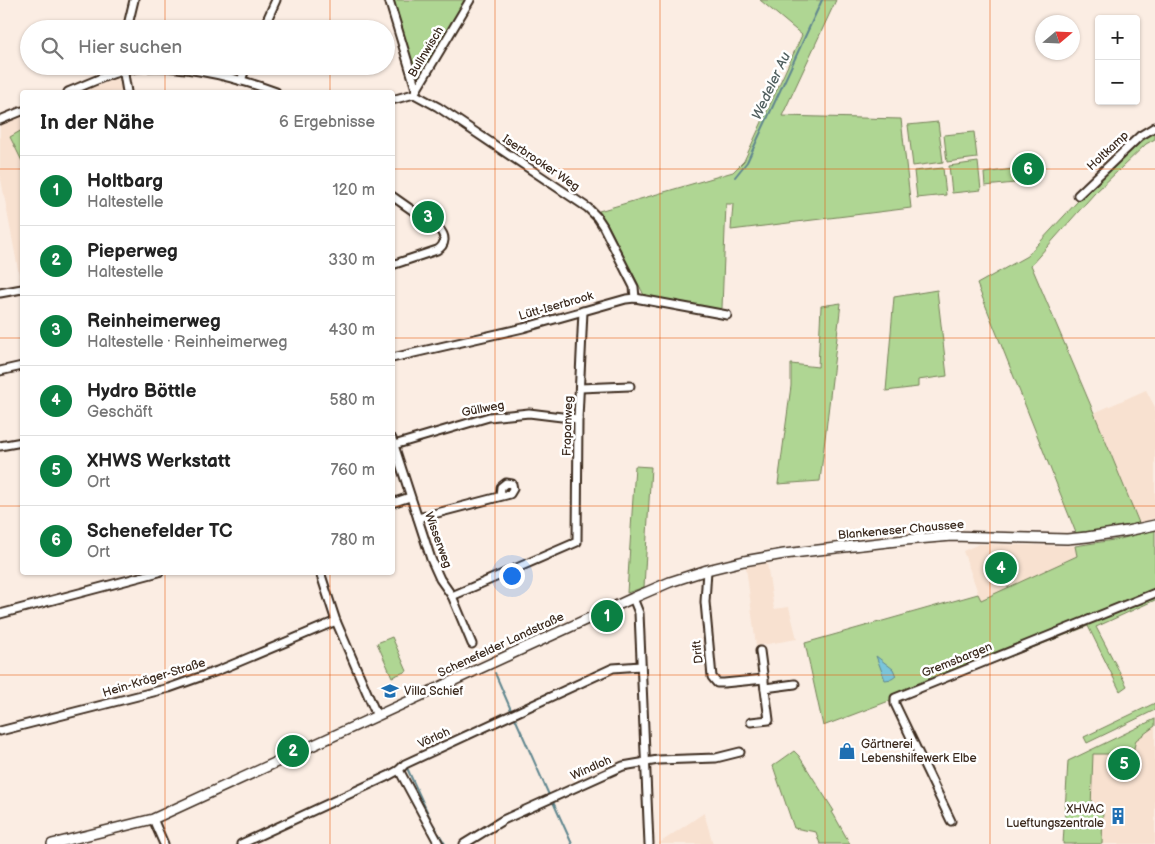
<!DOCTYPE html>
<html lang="de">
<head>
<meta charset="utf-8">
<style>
  :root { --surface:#fff; --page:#f6f6f6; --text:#222; --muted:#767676; --line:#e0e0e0; --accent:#0b8043 }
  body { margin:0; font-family:"Balsamiq Sans",sans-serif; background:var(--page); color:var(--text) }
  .controls { position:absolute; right:15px; top:15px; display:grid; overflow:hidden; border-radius:5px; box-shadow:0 1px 4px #0004 }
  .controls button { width:45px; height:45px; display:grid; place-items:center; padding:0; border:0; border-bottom:1px solid var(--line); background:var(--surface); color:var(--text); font:25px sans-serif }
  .compass { position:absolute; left:1035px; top:15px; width:45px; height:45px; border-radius:50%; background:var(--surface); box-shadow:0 1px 4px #0004; rotate:71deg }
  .you { position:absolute; left:511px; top:575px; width:18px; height:18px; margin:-12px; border:4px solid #fff; border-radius:50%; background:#1a73e8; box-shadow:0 0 0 8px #1a73e833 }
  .badge { display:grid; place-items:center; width:32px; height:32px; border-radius:50%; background:var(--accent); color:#fff; font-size:16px; font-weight:700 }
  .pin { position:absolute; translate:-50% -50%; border:2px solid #fff; box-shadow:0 1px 5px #0006 }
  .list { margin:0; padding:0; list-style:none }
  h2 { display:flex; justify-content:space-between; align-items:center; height:65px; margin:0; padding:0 20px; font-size:21px }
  h2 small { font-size:16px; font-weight:400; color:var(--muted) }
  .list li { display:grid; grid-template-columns:32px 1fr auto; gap:15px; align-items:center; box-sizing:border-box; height:70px; padding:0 20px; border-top:1px solid var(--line) }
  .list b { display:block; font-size:19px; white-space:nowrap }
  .list p { margin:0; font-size:16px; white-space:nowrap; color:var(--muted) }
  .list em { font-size:16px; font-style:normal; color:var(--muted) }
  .icon { flex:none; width:28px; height:28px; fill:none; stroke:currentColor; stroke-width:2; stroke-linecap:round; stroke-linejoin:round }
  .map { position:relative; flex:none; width:1155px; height:844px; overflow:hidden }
  .search { position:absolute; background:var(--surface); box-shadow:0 1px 4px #0004; left:20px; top:20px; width:375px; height:55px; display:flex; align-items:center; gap:12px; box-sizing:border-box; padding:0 18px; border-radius:28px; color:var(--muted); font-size:19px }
  .panel { position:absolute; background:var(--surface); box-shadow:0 1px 4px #0004; left:20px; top:90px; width:375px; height:485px; border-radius:5px }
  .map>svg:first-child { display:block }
  .built { fill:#f8e1d0 }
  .green { fill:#afd693; stroke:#758058 }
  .water { fill:#7ac5da; stroke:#61878f }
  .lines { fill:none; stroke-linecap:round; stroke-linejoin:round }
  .stream { stroke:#61878f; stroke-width:2 }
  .minor-casing { stroke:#3b2a1e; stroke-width:11 }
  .major-casing { stroke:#3b2a1e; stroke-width:12 }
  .minor { stroke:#fff; stroke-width:7 }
  .major { stroke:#fff; stroke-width:9 }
  .grid { fill:none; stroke:#e8590c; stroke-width:1; stroke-opacity:0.55 }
  .labels { text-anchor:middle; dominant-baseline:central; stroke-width:5; stroke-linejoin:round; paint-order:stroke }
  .street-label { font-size:12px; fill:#3b2a1e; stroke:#fff }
  .poi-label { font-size:12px; fill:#3b2a1e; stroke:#fff; text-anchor:start }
  .water-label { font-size:14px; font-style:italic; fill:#516060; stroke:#fff }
</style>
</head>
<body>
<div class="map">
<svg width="1155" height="844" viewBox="0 0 1155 844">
  <rect width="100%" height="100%" fill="#fbede3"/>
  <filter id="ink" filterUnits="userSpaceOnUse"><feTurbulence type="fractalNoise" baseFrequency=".02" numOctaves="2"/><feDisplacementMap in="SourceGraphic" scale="10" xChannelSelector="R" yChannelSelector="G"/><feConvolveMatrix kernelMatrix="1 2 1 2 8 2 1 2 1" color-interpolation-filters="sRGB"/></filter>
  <g filter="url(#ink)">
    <!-- built -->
    <g class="built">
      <path d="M 114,78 L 119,80 L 122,92 L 80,92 Z"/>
      <path d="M 22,116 L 22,284 L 21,285 L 0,174 L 0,126 Z"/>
      <path d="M 1146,390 L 1155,407 L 1155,518 L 1139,523 L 1094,413 Z"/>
      <path d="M 979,544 L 1075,546 L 1077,556 L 981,601 L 963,551 Z"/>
      <path d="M 767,563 L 774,609 L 789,607 L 797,639 L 756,646 L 746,567 Z"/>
      <path d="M 1155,719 L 1155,844 L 1063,844 L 1068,761 Z"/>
      <path d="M 704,813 L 713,844 L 658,844 Z"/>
    </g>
    <!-- green -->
    <g class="green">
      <path d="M 394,0 L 465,0 L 419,79 L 415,75 Z"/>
      <path d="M 760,0 L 836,0 L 782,116 L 901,119 L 911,208 L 731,230 L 733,204 L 726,204 L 722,308 L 719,312 L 645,297 L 606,221 L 599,211 L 733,172 L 744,161 L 802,35 Z"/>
      <path d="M 938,122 L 943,162 L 913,166 L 908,125 Z"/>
      <path d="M 22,130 L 22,161 L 10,137 Z"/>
      <path d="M 974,132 L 977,158 L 947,162 L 944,135 Z"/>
      <path d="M 1155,132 L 1155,139 L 1146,144 L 1094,194 L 1031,265 L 1094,413 L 1139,523 L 1107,529 L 1076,533 L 977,284 L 1027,256 L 1089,189 L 1143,139 Z"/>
      <path d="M 978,162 L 981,190 L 952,193 L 949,166 Z"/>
      <path d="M 943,168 L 946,195 L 917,198 L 914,171 Z"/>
      <path d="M 1013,169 L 1015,183 L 985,186 L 984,173 Z"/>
      <path d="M 937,290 L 947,376 L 918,380 L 918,387 L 886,391 L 894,297 Z"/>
      <path d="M 841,303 L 820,481 L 778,484 L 791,386 L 791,364 L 818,367 L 821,306 Z"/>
      <path d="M 635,466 L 651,467 L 644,587 L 627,593 Z"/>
      <path d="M 1155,530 L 1155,600 L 1096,627 L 1127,686 L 1120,691 L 1088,626 L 898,701 L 891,704 L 889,701 L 823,726 L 805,643 L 978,594 L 981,600 L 1077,556 L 1075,546 L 1120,539 Z"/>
      <path d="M 392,637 L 407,671 L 392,677 L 377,643 Z"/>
      <path d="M 1155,703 L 1155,710 L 1087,743 L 1084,737 Z"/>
      <path d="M 1155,719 L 1155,726 L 1136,740 L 1133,752 L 1124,752 L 1118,754 L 1093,754 L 1091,808 L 1103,809 L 1102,844 L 1063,844 L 1068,761 Z"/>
      <path d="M 794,751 L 799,756 L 834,811 L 832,812 L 834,815 L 850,844 L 820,844 L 816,832 L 794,828 L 773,766 Z"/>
    </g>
    <!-- water -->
    <path class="water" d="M 876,656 L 893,669 L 896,676 L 892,679 L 885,680 Z"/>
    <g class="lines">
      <!-- stream -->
      <g class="stream">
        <path d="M 735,177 L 747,162 L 822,0"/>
        <path d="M 495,673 L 511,710"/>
        <path d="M 515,718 L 549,795"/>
        <path d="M 407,768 L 431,820"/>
        <path d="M 553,802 L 572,844"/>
        <path d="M 433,824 L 437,830"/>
        <path d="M 439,834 L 445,844"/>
      </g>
      <!-- minor casing -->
      <g class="minor-casing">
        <g id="minor">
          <path d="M 389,0 L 416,89"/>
          <path d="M 127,29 L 134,0"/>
          <path d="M 263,29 L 276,0"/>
          <path d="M 123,68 L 127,92"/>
          <path d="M 241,81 L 246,66"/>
          <path d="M 68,92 C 86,85 103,76 122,71 C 166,59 233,76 276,92"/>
          <path d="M 414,94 L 470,0"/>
          <path d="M 392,100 L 414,94 L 438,107 L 588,208 L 597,217 L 603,226 L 634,287 L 635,298"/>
          <path d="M 0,120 L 22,111"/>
          <path d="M 1078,195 L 1140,136 L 1155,127"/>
          <path d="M 392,196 L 439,229 C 446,236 446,245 437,250 L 392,265"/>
          <path d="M 0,293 L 22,289"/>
          <path d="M 392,358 L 523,328 L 626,299 L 635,298 L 727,315"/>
          <path d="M 0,371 L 22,366"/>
          <path d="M 580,388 L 630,386"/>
          <path d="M 392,439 L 431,559 L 440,579 L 452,596 L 472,644"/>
          <path d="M 394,445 L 489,417 L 529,413 L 578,419"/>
          <path d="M 0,446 L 22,442"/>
          <path d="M 392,503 L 410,497"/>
          <path d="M 418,518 L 510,494 L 513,489 L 512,484 L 506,483 L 501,487 L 500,496"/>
          <path d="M 707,570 L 705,602 L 712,677 L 717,683 L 724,683 L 764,679"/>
          <path d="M 320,572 L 336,621 L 377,716"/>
          <path d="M 452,596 L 577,542 L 578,419 L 583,311"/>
          <path d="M 633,598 L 639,613 L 649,844"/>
          <path d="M 0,614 L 159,572"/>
          <path d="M 765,688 L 795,684"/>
          <path d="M 751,722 L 769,720 L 760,651"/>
          <path d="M 0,731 L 169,688 L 217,671 L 336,621"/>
          <path d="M 399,770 L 439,844"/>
          <path d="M 153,819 L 164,844"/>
          <path d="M 951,821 L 895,704 L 895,698 L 1155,593"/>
          <path d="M 241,844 L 388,776 L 399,770 L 405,764 L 613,668 L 641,666"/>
          <path d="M 464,844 L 503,820 L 623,766 L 658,760 L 716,758 L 740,752"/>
        </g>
      </g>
      <!-- major casing -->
      <g class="major-casing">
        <path id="major" d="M 52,844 L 153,819 L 633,598 L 670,582 L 707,570 L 744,561 L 784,554 L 905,540 L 952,536 L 1067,539 L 1087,537 L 1127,531 L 1155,525"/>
      </g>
      <!-- minor -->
      <use href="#minor" class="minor"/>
      <!-- major -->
      <use href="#major" class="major"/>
    </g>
  </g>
  <!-- grid -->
  <path class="grid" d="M 165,0 L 165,29M 330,0 L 330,29M 495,0 L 495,844M 660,0 L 660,844M 825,0 L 825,844M 990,0 L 990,844M 165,66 L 165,92M 330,66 L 330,92M 0,169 L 22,169M 392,169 L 1155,169M 0,338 L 22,338M 392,338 L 1155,338M 0,506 L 22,506M 392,506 L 1155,506M 165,572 L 165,844M 330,572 L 330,844M 0,675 L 1155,675"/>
  <!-- icons -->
  <defs>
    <g id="school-bare" transform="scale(1.35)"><path d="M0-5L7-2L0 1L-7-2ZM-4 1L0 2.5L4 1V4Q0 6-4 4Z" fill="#1f6fb2" stroke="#fff" stroke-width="2.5" paint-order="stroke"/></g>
    <g id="shop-bare" transform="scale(1.35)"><path d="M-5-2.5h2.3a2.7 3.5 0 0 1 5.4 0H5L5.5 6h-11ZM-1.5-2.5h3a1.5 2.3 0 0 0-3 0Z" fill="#1f6fb2" stroke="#fff" stroke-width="2.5" paint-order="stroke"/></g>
    <g id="building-bare" transform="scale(1.35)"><path d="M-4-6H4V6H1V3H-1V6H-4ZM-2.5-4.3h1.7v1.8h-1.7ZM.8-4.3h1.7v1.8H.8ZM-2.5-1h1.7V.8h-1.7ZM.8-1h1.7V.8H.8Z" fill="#1f6fb2" stroke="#fff" stroke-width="2.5" paint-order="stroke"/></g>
  </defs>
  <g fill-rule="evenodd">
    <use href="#school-bare" x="390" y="691"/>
    <use href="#shop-bare" x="847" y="751"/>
    <use href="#building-bare" x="1118" y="816"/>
  </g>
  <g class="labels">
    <!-- street labels -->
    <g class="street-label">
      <text transform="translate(426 52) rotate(-59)">Bullnwisch</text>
      <text transform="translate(1108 151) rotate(-43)">Holtkamp</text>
      <text transform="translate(541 163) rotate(34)">Iserbrooker Weg</text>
      <text transform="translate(556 306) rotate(-16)">Lütt-Iserbrook</text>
      <text transform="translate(483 409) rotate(-11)">Güllweg</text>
      <text transform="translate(568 426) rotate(-88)">Frapanweg</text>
      <text transform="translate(901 530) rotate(-5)">Blankeneser Chaussee</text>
      <text transform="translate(438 540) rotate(70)">Wisserweg</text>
      <text transform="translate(501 645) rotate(-25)">Schenefelder Landstraße</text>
      <text transform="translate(698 652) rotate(-96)">Drift</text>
      <text transform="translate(957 660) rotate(-22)">Gremsbargen</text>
      <text transform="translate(154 678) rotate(-17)">Hein-Kröger-Straße</text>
      <text transform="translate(434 738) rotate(-25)">Vörloh</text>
      <text transform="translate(591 768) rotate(-24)">Windloh</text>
    </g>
    <!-- poi labels -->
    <g class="poi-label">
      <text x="404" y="691">Villa Schief</text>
      <text x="861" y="744">Gärtnerei<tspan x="861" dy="14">Lebenshilfewerk Elbe</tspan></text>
      <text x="1104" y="809" text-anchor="end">XHVAC<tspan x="1104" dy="14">Lueftungszentrale</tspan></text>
    </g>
    <!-- water labels -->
    <g class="water-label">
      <text transform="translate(771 86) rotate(-65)">Wedeler Au</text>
    </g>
  </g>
</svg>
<div class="controls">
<button>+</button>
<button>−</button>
</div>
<svg class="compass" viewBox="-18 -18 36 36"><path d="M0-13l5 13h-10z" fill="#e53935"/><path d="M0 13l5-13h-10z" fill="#767676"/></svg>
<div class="you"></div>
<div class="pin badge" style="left:607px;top:616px">1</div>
<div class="pin badge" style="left:293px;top:751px">2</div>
<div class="pin badge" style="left:428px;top:217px">3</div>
<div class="pin badge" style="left:1001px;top:568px">4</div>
<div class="pin badge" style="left:1124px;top:764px">5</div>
<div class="pin badge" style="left:1028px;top:169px">6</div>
<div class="search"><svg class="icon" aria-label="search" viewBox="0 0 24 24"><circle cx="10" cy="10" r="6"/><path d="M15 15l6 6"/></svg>Hier suchen</div>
<section class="panel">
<h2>In der Nähe<small>6 Ergebnisse</small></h2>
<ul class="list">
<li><span class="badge">1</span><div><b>Holtbarg</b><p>Haltestelle</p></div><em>120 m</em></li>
<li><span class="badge">2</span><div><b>Pieperweg</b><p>Haltestelle</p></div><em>330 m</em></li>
<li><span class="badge">3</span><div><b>Reinheimerweg</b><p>Haltestelle · Reinheimerweg</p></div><em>430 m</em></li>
<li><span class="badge">4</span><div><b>Hydro Böttle</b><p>Geschäft</p></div><em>580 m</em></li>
<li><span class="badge">5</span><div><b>XHWS Werkstatt</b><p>Ort</p></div><em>760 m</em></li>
<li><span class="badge">6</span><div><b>Schenefelder TC</b><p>Ort</p></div><em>780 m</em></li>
</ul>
</section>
</div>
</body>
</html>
